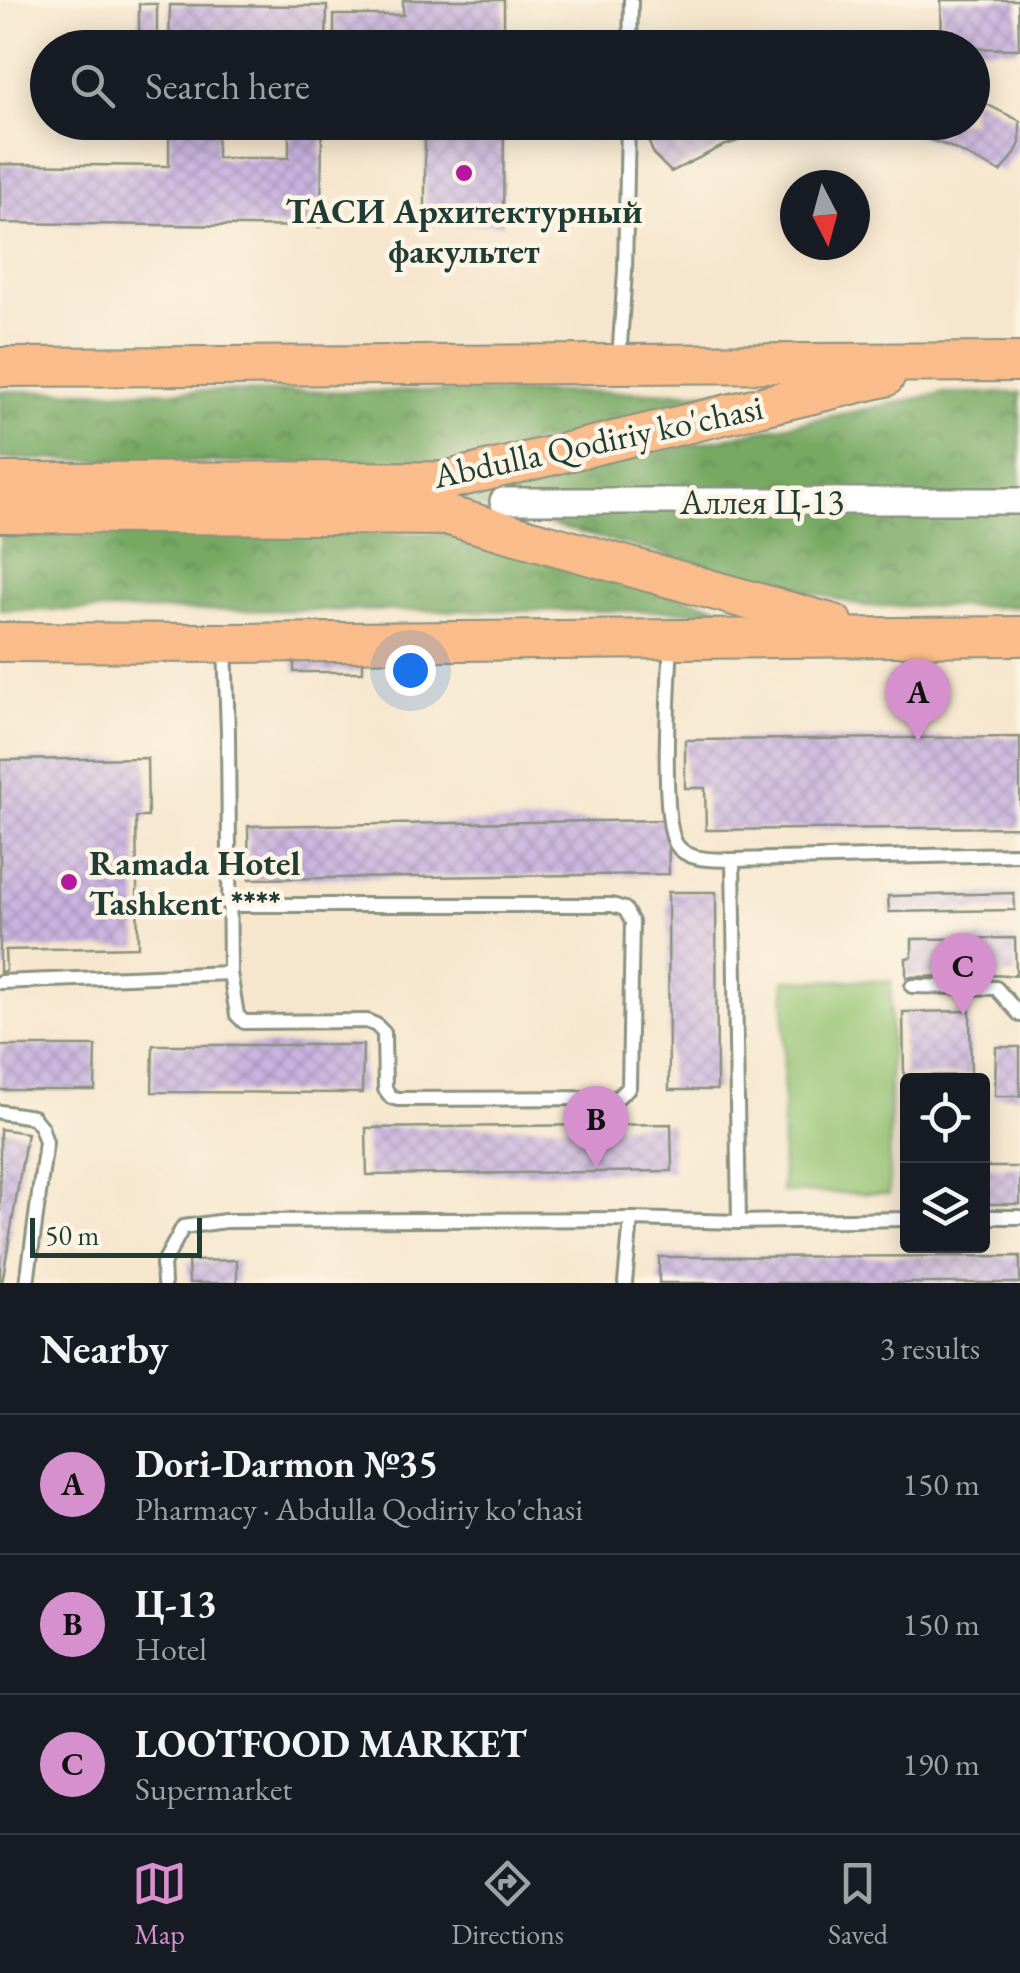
<!DOCTYPE html>
<html lang="en">
<head>
<meta charset="utf-8">
<style>
  :root { --surface:#171b24; --page:#242831; --text:#f1f3f6; --muted:#9ea1a6; --line:#363941; --accent:#d690ce }
  body { margin:0; font-family:"EB Garamond",serif; background:var(--page); color:var(--text) }
  .controls { position:absolute; right:30px; bottom:30px; display:grid; overflow:hidden; border-radius:10px; box-shadow:0 5px 25px #0003 }
  .controls button { width:90px; height:90px; display:grid; place-items:center; padding:0; border:0; border-bottom:2px solid var(--line); background:var(--surface); color:var(--text); font:50px sans-serif }
  .compass { position:absolute; left:780px; top:170px; width:90px; height:90px; border-radius:50%; background:var(--surface); box-shadow:0 5px 25px #0003; rotate:174deg }
  .scale { position:absolute; left:30px; bottom:25px; width:172px; box-sizing:border-box; padding-left:10px; border:5px solid #1f3d34; border-top:0; font-size:28px; line-height:35px; white-space:nowrap; color:#1f3d34; -webkit-text-stroke:8px #fcf5e5; paint-order:stroke }
  .you { position:absolute; left:410px; top:670px; width:35px; height:35px; margin:-25px; border:8px solid #fff; border-radius:50%; background:#1a73e8; box-shadow:0 0 0 15px #1a73e833 }
  .badge { display:grid; place-items:center; width:65px; height:65px; border-radius:50%; background:var(--accent); color:#111; font-size:32px; font-weight:700 }
  .pin { position:absolute; translate:-50% -82px; filter:drop-shadow(0 2px 5px #0008) }
  .pin::after { content:''; position:absolute; top:52px; width:35px; height:30px; background:inherit; clip-path:polygon(0 0,100% 0,50% 100%) }
  .list { margin:0; padding:0; list-style:none }
  h2 { display:flex; justify-content:space-between; align-items:center; height:130px; margin:0; padding:0 40px; font-size:42px }
  h2 small { font-size:32px; font-weight:400; color:var(--muted) }
  .list li { display:grid; grid-template-columns:65px 1fr auto; gap:30px; align-items:center; box-sizing:border-box; height:140px; padding:0 40px; border-top:2px solid var(--line) }
  .list b { display:block; font-size:38px; white-space:nowrap }
  .list p { margin:0; font-size:32px; white-space:nowrap; color:var(--muted) }
  .list em { font-size:32px; font-style:normal; color:var(--muted) }
  .icon { flex:none; width:55px; height:55px; fill:none; stroke:currentColor; stroke-width:2; stroke-linecap:round; stroke-linejoin:round }
  .map { position:relative; flex:none; width:1020px; height:1283px; overflow:hidden }
  .search { position:absolute; background:var(--surface); box-shadow:0 5px 25px #0003; left:30px; right:30px; top:30px; height:110px; display:flex; align-items:center; gap:25px; box-sizing:border-box; padding:0 35px; border-radius:55px; color:var(--muted); font-size:38px }
  .sheet { height:550px; background:var(--surface) }
  nav { display:flex; justify-content:space-around; align-items:center; box-sizing:border-box; height:140px; border-top:2px solid var(--line); background:var(--surface); font-size:28px; color:var(--muted) }
  nav a { display:grid; justify-items:center; gap:5px }
  nav .on { color:var(--accent) }
  .map>svg:first-child { display:block }
  .grass { fill:#94c372; stroke:#5a8053; stroke-width:2.5 }
  .forest { fill:url(#forest-crowns); stroke:#4b734c; stroke-width:2.5 }
  .building { fill:url(#building-cross-hatch) }
  .lines { fill:none; stroke-linecap:round; stroke-linejoin:round }
  .lane-casing { stroke:#8a9280; stroke-width:18 }
  .street-casing { stroke:#8a9280; stroke-width:30 }
  .primary-casing { stroke:#8a9280; stroke-width:42 }
  .lane { stroke:#fff; stroke-width:12 }
  .street { stroke:#fff; stroke-width:25 }
  .primary { stroke:#f9bc8a; stroke-width:38 }
  .poi-dot { fill:#b5179e; stroke:#fcf5e5; stroke-width:4 }
  .labels { text-anchor:middle; dominant-baseline:central; stroke-width:9; stroke-linejoin:round; paint-order:stroke }
  .poi-label { font-size:35px; font-weight:bold; fill:#1f3d34; stroke:#fcf5e5 }
  .street-label { font-size:35px; fill:#1f3d34; stroke:#fcf5e5 }
</style>
</head>
<body>
<div class="map">
<svg width="1020" height="1283" viewBox="0 0 1020 1283">
  <defs>
    <pattern id="forest-crowns" width="20" height="18" patternUnits="userSpaceOnUse" patternTransform="scale(2.5)"><rect width="20" height="18" fill="#77a964"/><path d="M2 6a3 3 0 1 1 6 0M12 15a3 3 0 1 1 6 0" fill="none" stroke="#618b53"/></pattern>
    <pattern id="building-cross-hatch" width="8" height="8" patternUnits="userSpaceOnUse" patternTransform="scale(2.5)"><rect width="8" height="8" fill="#cab3e0"/><path d="M0 0l8 8M0 8l8-8" fill="none" stroke="#a393b6"/></pattern>
  </defs>
  <rect width="100%" height="100%" fill="#fcf5e5"/>
  <filter id="ink" filterUnits="userSpaceOnUse"><feTurbulence type="fractalNoise" baseFrequency=".01" numOctaves="2"/><feDisplacementMap in="SourceGraphic" scale="20" xChannelSelector="R" yChannelSelector="G"/><feConvolveMatrix kernelMatrix="1 2 1 2 8 2 1 2 1" color-interpolation-filters="sRGB"/></filter>
  <filter id="wash" filterUnits="userSpaceOnUse"><feTurbulence type="fractalNoise" baseFrequency=".0048" numOctaves="4" result="noise"/><feDisplacementMap in="SourceGraphic" scale="40" xChannelSelector="R" yChannelSelector="G"/><feGaussianBlur stdDeviation="2.25" result="paint"/><feColorMatrix in="noise" values="0 0 0 0 0 0 0 0 0 0 0 0 0 0 0 0 0 1.4 0 .05"/><feComposite in="paint" operator="in"/></filter>
  <g filter="url(#wash)">
    <rect width="100%" height="100%" fill="#f6e6cd"/>
    <!-- grass -->
    <path class="grass" d="M 785,980 L 891,981 L 889,1194 L 782,1192 Z"/>
    <!-- forest -->
    <g class="forest">
      <path d="M 0,391 L 759,392 L 439,466 L 0,459 Z"/>
      <path d="M 942,393 L 1020,393 L 1020,607 L 863,606 L 441,497 Z"/>
      <path d="M 445,533 L 734,611 L 0,610 L 0,536 Z"/>
    </g>
    <g id="blocks">
      <!-- building -->
      <g class="building">
        <path d="M 403,0 L 504,0 L 504,48 L 334,48 L 334,15 L 403,15 Z"/>
        <path d="M 941,0 L 1018,0 L 1019,49 L 942,48 Z"/>
        <rect x="139" y="4" width="18" height="44"/>
        <path d="M 170,5 L 327,6 L 326,48 L 169,48 Z"/>
        <path d="M 972,97 L 1020,121 L 1020,143 L 1014,155 L 1001,172 L 948,146 L 921,137 L 892,130 L 852,126 L 852,122 L 972,122 Z"/>
        <path d="M 169,122 L 217,122 L 217,158 L 289,158 L 289,122 L 322,122 L 321,227 L 0,223 L 0,164 L 169,166 Z"/>
        <path d="M 425,122 L 504,122 L 503,224 L 425,224 Z"/>
        <path d="M 648,122 L 821,122 L 821,126 L 777,130 L 750,137 L 723,146 L 671,172 L 654,155 L 648,140 Z"/>
        <rect x="294" y="652" width="69" height="20"/>
        <path d="M 1020,737 L 1020,827 L 706,830 L 705,788 L 685,788 L 685,740 Z"/>
        <path d="M 147,758 L 148,817 L 136,817 L 138,947 L 5,950 L 6,971 L 0,972 L 0,760 Z"/>
        <path d="M 668,820 L 669,874 L 249,879 L 248,826 Z"/>
        <path d="M 668,892 L 716,892 L 717,1090 L 669,1090 Z"/>
        <path d="M 1014,893 L 1015,910 L 889,912 L 888,896 Z"/>
        <path d="M 1015,938 L 1016,975 L 906,977 L 906,958 L 912,957 L 912,939 Z"/>
        <path d="M 970,1011 L 971,1075 L 904,1076 L 903,1012 Z"/>
        <path d="M 153,1045 L 363,1045 L 362,1093 L 152,1092 Z"/>
        <path d="M 0,1046 L 96,1046 L 95,1090 L 0,1090 Z"/>
        <path d="M 996,1047 L 1020,1047 L 1020,1096 L 995,1096 Z"/>
        <path d="M 671,1124 L 672,1171 L 367,1175 L 366,1128 Z"/>
        <path d="M 0,1129 L 27,1133 L 2,1283 L 0,1283 Z"/>
        <rect x="982" y="1167" width="38" height="37"/>
        <path d="M 1020,1256 L 1020,1283 L 659,1283 L 659,1257 Z"/>
        <path d="M 237,1260 L 237,1283 L 189,1283 L 188,1261 Z"/>
      </g>
    </g>
  </g>
  <g filter="url(#ink)">
    <use href="#blocks" fill-opacity="0" stroke="#8a9280" stroke-width="2.5"/>
    <g class="lines">
      <!-- lane casing -->
      <g class="lane-casing">
        <g id="lane">
          <path d="M 630,48 L 631,0"/>
          <path d="M 619,360 L 625,271 L 628,122"/>
          <path d="M 733,860 L 1020,854"/>
          <path d="M 230,973 L 237,1015 L 244,1022 L 367,1021 L 376,1025 L 384,1033 L 385,1089 L 391,1097 L 398,1099 L 617,1098 L 629,1087 L 632,922 L 625,909 L 612,905 L 230,905"/>
          <path d="M 0,982 L 230,973 L 228,733 L 225,645"/>
          <path d="M 912,986 L 996,988 L 1020,1015"/>
          <path d="M 0,1112 L 33,1117 L 41,1127 L 46,1142 L 27,1283"/>
          <path d="M 982,1217 L 1020,1217"/>
          <path d="M 739,1222 L 908,1219"/>
          <path d="M 164,1283 L 163,1264 L 183,1227 L 225,1221 L 631,1219"/>
          <path d="M 625,1283 L 631,1219 L 739,1222 L 733,860 C 715,859 687,862 676,844 C 660,816 669,681 671,643"/>
        </g>
      </g>
      <!-- street casing -->
      <g class="street-casing">
        <path id="street" d="M 503,501 L 1020,501"/>
      </g>
      <!-- primary casing -->
      <g class="primary-casing">
        <g id="primary">
          <path d="M 0,367 L 1020,362"/>
          <path d="M 0,482 L 444,481 L 885,377"/>
          <path d="M 0,513 L 449,516 L 834,624"/>
          <path d="M 0,642 L 225,643 L 1020,636"/>
        </g>
      </g>
      <!-- lane -->
      <use href="#lane" class="lane"/>
      <!-- street -->
      <use href="#street" class="street"/>
      <!-- primary -->
      <use href="#primary" class="primary"/>
    </g>
  </g>
  <!-- markers -->
  <g class="poi-dot">
    <circle cx="464" cy="173" r="10"/>
    <circle cx="69" cy="882" r="10"/>
  </g>
  <g class="labels">
    <!-- poi labels -->
    <g class="poi-label">
      <text x="464" y="210">ТАСИ Архитектурный<tspan x="464" dy="40">факультет</tspan></text>
      <text x="89" y="862" text-anchor="start">Ramada Hotel<tspan x="89" dy="40">Tashkent ****</tspan></text>
    </g>
    <!-- street labels -->
    <g class="street-label">
      <text transform="translate(598 441) rotate(-12)">Abdulla Qodiriy ko'chasi</text>
      <text x="762" y="501">Аллея Ц-13</text>
    </g>
  </g>
</svg>
<div class="controls">
<button><svg class="icon" aria-label="locate" viewBox="0 0 24 24"><circle cx="12" cy="12" r="6"/><path d="M12 2v4M12 18v4M2 12h4M18 12h4"/></svg></button>
<button><svg class="icon" aria-label="layers" viewBox="0 0 24 24"><path d="M12 4l9 5-9 5-9-5zM3 14l9 5 9-5"/></svg></button>
</div>
<svg class="compass" viewBox="-18 -18 36 36"><path d="M0-13l5 13h-10z" fill="#e53935"/><path d="M0 13l5-13h-10z" fill="#9ea1a6"/></svg>
<div class="scale">50 m</div>
<div class="you"></div>
<div class="pin badge" style="left:918px;top:741px">A</div>
<div class="pin badge" style="left:596px;top:1168px">B</div>
<div class="pin badge" style="left:963px;top:1015px">C</div>
<div class="search"><svg class="icon" aria-label="search" viewBox="0 0 24 24"><circle cx="10" cy="10" r="6"/><path d="M15 15l6 6"/></svg>Search here</div>
</div>
<section class="sheet">
<h2>Nearby<small>3 results</small></h2>
<ul class="list">
<li><span class="badge">A</span><div><b>Dori-Darmon №35</b><p>Pharmacy · Abdulla Qodiriy ko'chasi</p></div><em>150 m</em></li>
<li><span class="badge">B</span><div><b>Ц-13</b><p>Hotel</p></div><em>150 m</em></li>
<li><span class="badge">C</span><div><b>LOOTFOOD MARKET</b><p>Supermarket</p></div><em>190 m</em></li>
</ul>
</section>
<nav>
<a class="on"><svg class="icon" aria-label="map" viewBox="0 0 24 24"><path d="M3 6l6-2 6 2 6-2v14l-6 2-6-2-6 2zM9 4v14M15 6v14"/></svg>Map</a>
<a><svg class="icon" aria-label="directions" viewBox="0 0 24 24"><path d="M12 3l9 9-9 9-9-9zM9 14v-3h6M13 9l2 2-2 2"/></svg>Directions</a>
<a><svg class="icon" aria-label="saved" viewBox="0 0 24 24"><path d="M7 4h10v16l-5-4-5 4z"/></svg>Saved</a>
</nav>
</body>
</html>
